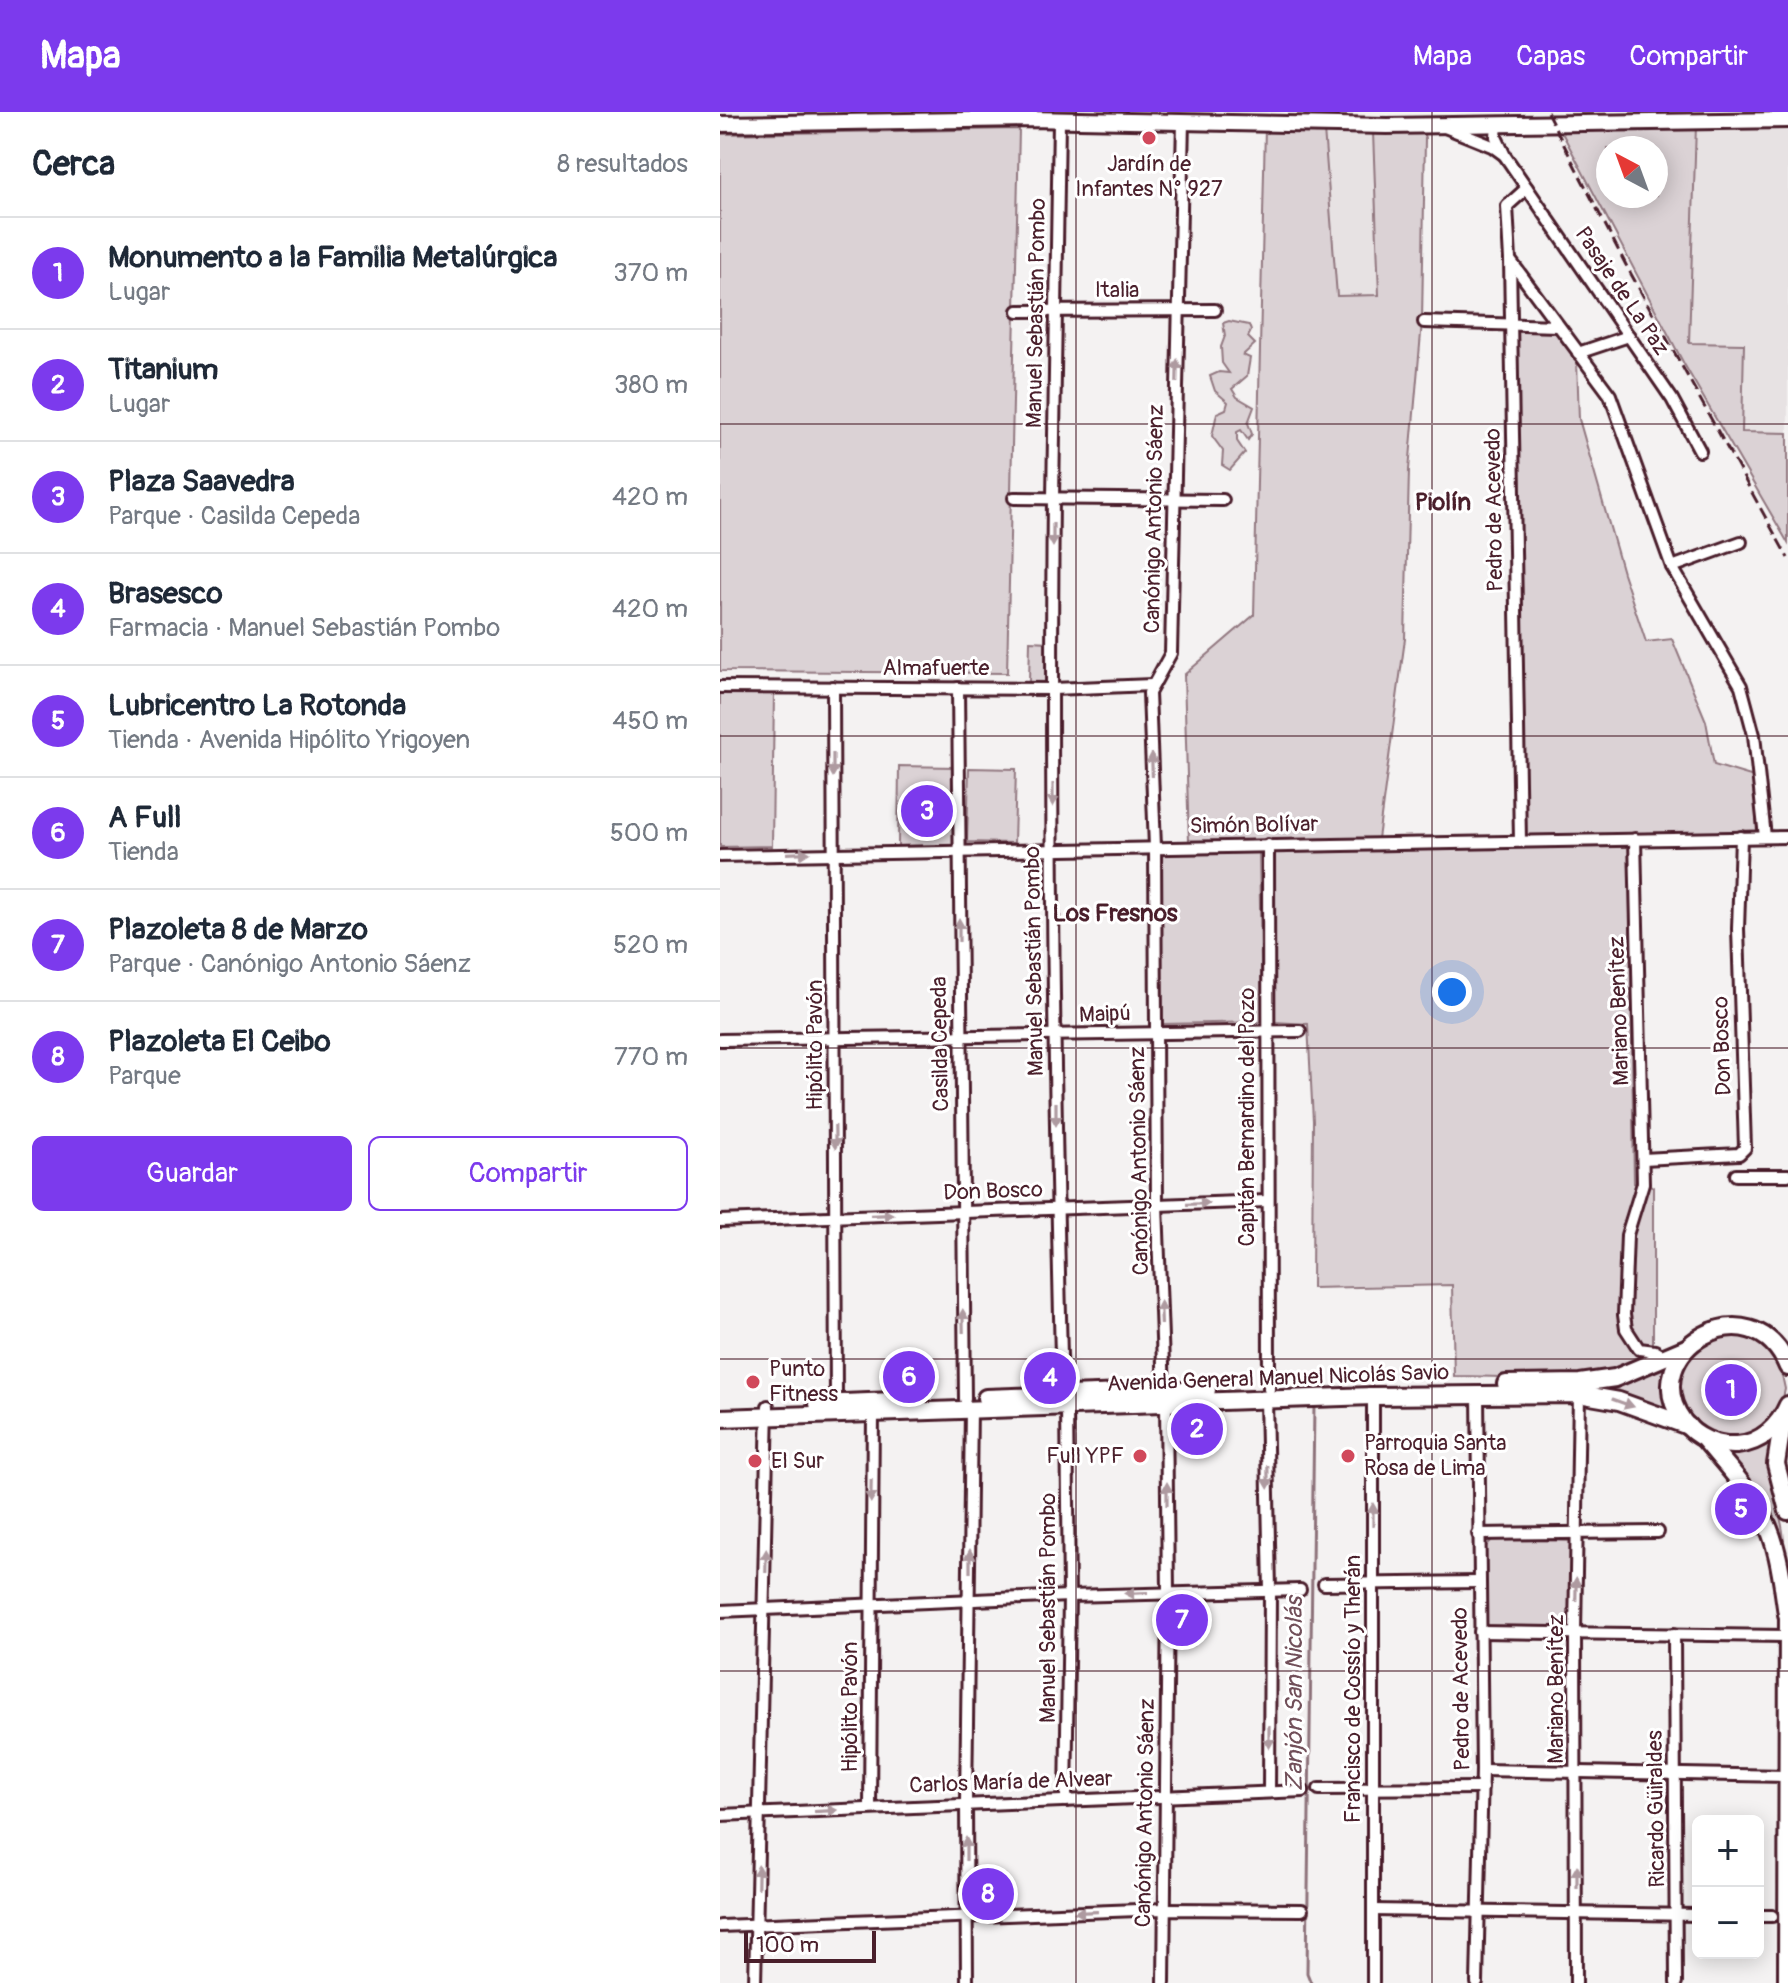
<!DOCTYPE html>
<html lang="es">
<head>
<meta charset="utf-8">
<style>
  :root { --surface:#fff; --page:#f2f2f3; --text:#1f2937; --muted:#747a83; --line:#e0e1e3; --accent:#7c3aed }
  body { margin:0; font-family:Pangolin,sans-serif; background:var(--page); color:var(--text) }
  .controls { position:absolute; right:24px; bottom:24px; display:grid; overflow:hidden; border-radius:12px; box-shadow:0 4px 20px #0003 }
  .controls button { width:72px; height:72px; display:grid; place-items:center; padding:0; border:0; border-bottom:2px solid var(--line); background:var(--surface); color:var(--text); font:40px sans-serif }
  .compass { position:absolute; left:876px; top:24px; width:72px; height:72px; border-radius:50%; background:var(--surface); box-shadow:0 4px 20px #0003; rotate:319deg }
  .scale { position:absolute; left:24px; bottom:20px; width:132px; box-sizing:border-box; padding-left:8px; border:4px solid #4a1f2b; border-top:0; font-size:22px; line-height:28px; white-space:nowrap; color:#4a1f2b; -webkit-text-stroke:6px #fff; paint-order:stroke }
  .you { position:absolute; left:732px; top:880px; width:28px; height:28px; margin:-20px; border:6px solid #fff; border-radius:50%; background:#1a73e8; box-shadow:0 0 0 12px #1a73e833 }
  .badge { display:grid; place-items:center; width:52px; height:52px; border-radius:50%; background:var(--accent); color:#fff; font-size:26px; font-weight:700 }
  .pin { position:absolute; translate:-50% -50%; border:4px solid #fff; box-shadow:0 2px 8px #0006 }
  .list { margin:0; padding:0; list-style:none }
  h2 { display:flex; justify-content:space-between; align-items:center; height:104px; margin:0; padding:0 32px; font-size:34px }
  h2 small { font-size:26px; font-weight:400; color:var(--muted) }
  .list li { display:grid; grid-template-columns:52px 1fr auto; gap:24px; align-items:center; box-sizing:border-box; height:112px; padding:0 32px; border-top:2px solid var(--line) }
  .list b { display:block; font-size:30px; white-space:nowrap }
  .list p { margin:0; font-size:26px; white-space:nowrap; color:var(--muted) }
  .list em { font-size:26px; font-style:normal; color:var(--muted) }
  .actions { display:flex; gap:16px; padding:24px 32px }
  .actions a { flex:1; padding:18px 0; border:2px solid var(--accent); border-radius:12px; text-align:center; font-size:28px; color:var(--accent) }
  .actions .main { background:var(--accent); color:#fff }
  .map { position:relative; flex:none; width:1068px; height:1871px; overflow:hidden }
  header { display:flex; align-items:center; gap:48px; box-sizing:border-box; height:112px; padding:0 40px; background:var(--accent); color:#fff }
  header strong { font-size:38px }
  nav { display:flex; gap:44px; margin-inline-start:auto; font-size:28px }
  main { display:flex }
  aside { flex:1; background:var(--surface) }
  .map>svg:first-child { display:block }
  .built { fill:#e7e2e3 }
  .green { fill:#dbd2d5; stroke:#927880; stroke-width:2; fill-rule:evenodd }
  .lines { fill:none; stroke-linecap:round; stroke-linejoin:round }
  .stream { stroke:#8d727a; stroke-width:3 }
  .street-casing { stroke:#4a1f2b; stroke-width:16 }
  .secondary-casing { stroke:#4a1f2b; stroke-width:20 }
  .primary-casing { stroke:#4a1f2b; stroke-width:22 }
  .street { stroke:#fff; stroke-width:10 }
  .secondary { stroke:#fff; stroke-width:14 }
  .primary { stroke:#fff; stroke-width:16 }
  .rail { stroke:#4a1f2b; stroke-width:3; stroke-dasharray:12 6; stroke-linecap:butt }
  .oneway { fill:#ae9aa0 }
  .grid { fill:none; stroke:#4a1f2b; stroke-width:2; stroke-opacity:0.55 }
  .poi-dot { fill:#d1495b; stroke:#fff; stroke-width:3 }
  .labels { text-anchor:middle; dominant-baseline:central; stroke-width:6; stroke-linejoin:round; paint-order:stroke }
  .poi-label { font-size:22px; fill:#4a1f2b; stroke:#fff; text-anchor:start }
  .street-label { font-size:22px; fill:#4a1f2b; stroke:#fff }
  .neighbourhood-label { font-size:24px; font-weight:bold; fill:#4a1f2b; stroke:#fff }
  .water-label { font-size:24px; font-style:italic; fill:#714f59; stroke:#fff }
</style>
</head>
<body>
<header>
<strong>Mapa</strong>
<nav><a>Mapa</a><a>Capas</a><a>Compartir</a></nav>
</header>
<main>
<aside>
<h2>Cerca<small>8 resultados</small></h2>
<ul class="list">
<li><span class="badge">1</span><div><b>Monumento a la Familia Metalúrgica</b><p>Lugar</p></div><em>370 m</em></li>
<li><span class="badge">2</span><div><b>Titanium</b><p>Lugar</p></div><em>380 m</em></li>
<li><span class="badge">3</span><div><b>Plaza Saavedra</b><p>Parque · Casilda Cepeda</p></div><em>420 m</em></li>
<li><span class="badge">4</span><div><b>Brasesco</b><p>Farmacia · Manuel Sebastián Pombo</p></div><em>420 m</em></li>
<li><span class="badge">5</span><div><b>Lubricentro La Rotonda</b><p>Tienda · Avenida Hipólito Yrigoyen</p></div><em>450 m</em></li>
<li><span class="badge">6</span><div><b>A Full</b><p>Tienda</p></div><em>500 m</em></li>
<li><span class="badge">7</span><div><b>Plazoleta 8 de Marzo</b><p>Parque · Canónigo Antonio Sáenz</p></div><em>520 m</em></li>
<li><span class="badge">8</span><div><b>Plazoleta El Ceibo</b><p>Parque</p></div><em>770 m</em></li>
</ul>
<div class="actions"><a class="main">Guardar</a><a>Compartir</a></div>
</aside>
<div class="map">
<svg width="1068" height="1871" viewBox="0 0 1068 1871">
  <rect width="100%" height="100%" fill="#f4f2f2"/>
  <filter id="ink" filterUnits="userSpaceOnUse"><feTurbulence type="fractalNoise" baseFrequency=".0125" numOctaves="2"/><feDisplacementMap in="SourceGraphic" scale="16" xChannelSelector="R" yChannelSelector="G"/><feConvolveMatrix kernelMatrix="1 2 1 2 8 2 1 2 1" color-interpolation-filters="sRGB"/></filter>
  <g filter="url(#ink)">
    <!-- built -->
    <g class="built">
      <path d="M 1068,11 L 1068,321 L 1022,320 L 969,231 L 976,13 Z"/>
      <path d="M 604,18 L 653,20 L 659,184 L 617,184 Z"/>
    </g>
    <!-- green -->
    <g class="green">
      <path d="M 976,13 L 969,231 L 1024,232 L 1022,320 L 1068,321 L 1068,431 L 964,252 L 839,15 ZM 888,36 L 936,36 L 936,84 L 888,84 Z"/>
      <path d="M 545,15 L 604,18 L 617,184 L 659,183 L 653,20 L 703,20 L 705,26 L 702,210 L 689,358 L 685,527 L 658,727 L 469,730 L 464,563 L 534,503 Z"/>
      <path d="M 299,17 L 287,561 L 0,559 L 0,22 Z"/>
      <path d="M 509,209 L 529,213 L 531,219 L 528,225 L 535,232 L 523,243 L 530,246 L 527,264 L 512,277 L 517,285 L 534,295 L 528,311 L 532,322 L 528,328 L 521,318 L 517,320 L 517,329 L 525,341 L 510,358 L 502,353 L 503,339 L 492,324 L 497,301 L 506,297 L 508,290 L 495,279 L 490,264 L 499,260 L 509,261 L 502,251 L 501,235 L 505,224 L 503,211 Z"/>
      <path d="M 796,218 L 836,219 L 857,249 L 859,307 L 903,461 L 926,530 L 952,527 L 986,609 L 994,653 L 1034,665 L 1037,721 L 805,724 L 800,562 Z"/>
      <path d="M 310,529 L 329,530 L 328,568 L 323,571 L 309,570 Z"/>
      <path d="M 0,579 L 54,579 L 52,734 L 0,735 Z"/>
      <path d="M 179,654 L 236,655 L 235,734 L 178,734 Z"/>
      <path d="M 249,656 L 296,657 L 294,731 L 247,730 Z"/>
      <path d="M 909,734 L 914,1071 L 927,1071 L 933,1075 L 933,1243 C 872,1273 800,1264 734,1264 L 732,1173 L 592,1176 L 593,1009 L 588,912 L 554,910 L 552,737 Z"/>
      <path d="M 539,738 L 542,910 L 442,912 L 441,739 Z"/>
      <path d="M 1012,1219 L 1040,1228 L 1059,1249 L 1065,1277 L 1062,1291 L 1056,1304 L 1037,1321 L 1013,1328 L 977,1317 L 958,1285 L 958,1260 L 972,1235 Z"/>
      <path d="M 952,1247 L 957,1306 L 908,1284 L 870,1276 Z"/>
      <path d="M 1057,1316 C 1056,1335 1052,1357 1054,1376 C 1057,1400 1068,1421 1062,1446 L 1000,1339 Z"/>
      <path d="M 773,1427 L 853,1429 L 855,1512 L 849,1517 L 771,1517 L 765,1511 L 765,1435 Z"/>
      <path d="M 473,1483 L 474,1533 L 451,1533 L 450,1484 Z"/>
      <path d="M 285,1763 L 286,1800 L 250,1801 L 250,1764 Z"/>
    </g>
    <g class="lines">
      <!-- stream -->
      <path class="stream" d="M 591,1871 L 587,1861 L 594,1293"/>
      <!-- street casing -->
      <g class="street-casing">
        <g id="street">
          <path d="M 339,9 C 338,135 334,260 333,386 C 330,685 334,984 342,1283 L 347,1295 L 349,1484 L 346,1689"/>
          <path d="M 777,12 L 776,25 L 785,44 L 952,287 L 980,339"/>
          <path d="M 725,15 L 772,34 L 783,42"/>
          <path d="M 790,148 L 890,283 L 952,455 L 1021,574 L 1034,623 L 1045,725"/>
          <path d="M 298,199 L 495,198"/>
          <path d="M 704,210 L 838,214"/>
          <path d="M 858,241 L 909,224"/>
          <path d="M 294,386 L 503,388"/>
          <path d="M 952,455 L 1021,430"/>
          <path d="M 0,575 L 333,577 L 432,573"/>
          <path d="M 113,575 L 116,1291"/>
          <path d="M 238,576 L 245,1287"/>
          <path d="M 915,727 L 923,1071 L 907,1123 L 904,1203 L 906,1217 L 919,1237 L 935,1239 L 940,1242 L 941,1247"/>
          <path d="M 800,729 L 790,148 L 787,94 L 807,76"/>
          <path d="M 548,733 L 549,1277"/>
          <path d="M 0,744 L 1068,725"/>
          <path d="M 0,928 L 580,919"/>
          <path d="M 923,1047 L 1019,1042 L 1025,1036 L 1018,817 L 1021,725"/>
          <path d="M 1016,1063 L 1068,1063"/>
          <path d="M 0,1109 L 547,1089"/>
          <path d="M 444,1279 L 437,1093 L 435,735 L 429,581 L 451,541 L 463,9"/>
          <path d="M 546,1287 L 550,1478 L 549,1680"/>
          <path d="M 758,1422 L 938,1420"/>
          <path d="M 604,1472 L 758,1470"/>
          <path d="M 0,1499 L 349,1484 L 580,1478"/>
          <path d="M 760,1520 L 1067,1524"/>
          <path d="M 954,1522 L 956,1871"/>
          <path d="M 762,1658 L 1067,1664"/>
          <path d="M 599,1677 L 762,1676"/>
          <path d="M 150,1696 L 153,1301"/>
          <path d="M 0,1703 L 583,1679"/>
          <path d="M 653,1798 L 978,1803"/>
          <path d="M 1038,1804 L 1052,1804"/>
          <path d="M 0,1814 L 444,1797 L 582,1798"/>
          <path d="M 35,1871 L 48,1294"/>
          <path d="M 247,1871 L 246,1691 L 251,1297"/>
          <path d="M 444,1871 L 448,1480 L 446,1290"/>
          <path d="M 653,1871 L 653,1284"/>
          <path d="M 757,1871 L 762,1658 L 758,1282"/>
          <path d="M 856,1871 L 855,1520 L 859,1282"/>
        </g>
      </g>
      <!-- secondary casing -->
      <g class="secondary-casing">
        <path id="secondary" d="M 0,12 L 309,7 L 667,14 L 1068,8"/>
      </g>
      <!-- primary casing -->
      <g class="primary-casing">
        <g id="primary">
          <path d="M 1068,1255 C 1033,1169 913,1239 963,1309 C 976,1326 996,1334 1017,1333 C 1041,1331 1059,1314 1068,1293"/>
          <path d="M 786,1272 L 860,1271 L 895,1266 L 966,1236"/>
          <path d="M 266,1286 L 487,1278"/>
          <path d="M 98,1292 L 199,1288"/>
          <path d="M 0,1306 L 653,1284 L 859,1282 L 899,1289 L 968,1314"/>
          <path d="M 1063,1307 L 1056,1352 L 1068,1399"/>
          <path d="M 985,1328 C 1005,1352 1028,1376 1043,1404 C 1059,1434 1062,1469 1067,1502"/>
          <path d="M 1067,1871 L 1068,1493"/>
        </g>
      </g>
      <!-- street -->
      <use href="#street" class="street"/>
      <!-- secondary -->
      <use href="#secondary" class="secondary"/>
      <!-- primary -->
      <use href="#primary" class="primary"/>
      <!-- rail -->
      <path class="rail" d="M 827,0 L 906,153 L 1068,446"/>
    </g>
    <!-- one-way arrows -->
    <defs><path id="oneway-solid" d="M-6-.8H1V-3.2L6.5 0L1 3.2V.8H-6Z" transform="scale(2)"/></defs>
    <g class="oneway">
      <use href="#oneway-solid" transform="translate(457 259) rotate(-89)"/>
      <use href="#oneway-solid" transform="translate(333 423) rotate(90)"/>
      <use href="#oneway-solid" transform="translate(113 653) rotate(90)"/>
      <use href="#oneway-solid" transform="translate(432 653) rotate(-92)"/>
      <use href="#oneway-solid" transform="translate(333 683) rotate(90)"/>
      <use href="#oneway-solid" transform="translate(78 741) rotate(-2)"/>
      <use href="#oneway-solid" transform="translate(239 818) rotate(-90)"/>
      <use href="#oneway-solid" transform="translate(336 1002) rotate(90)"/>
      <use href="#oneway-solid" transform="translate(115 1025) rotate(89)"/>
      <use href="#oneway-solid" transform="translate(478 1092) rotate(-2)"/>
      <use href="#oneway-solid" transform="translate(162 1103) rotate(-2)"/>
      <use href="#oneway-solid" transform="translate(441 1201) rotate(-92)"/>
      <use href="#oneway-solid" transform="translate(243 1209) rotate(-91)"/>
      <use href="#oneway-solid" transform="translate(903 1291) rotate(19)"/>
      <use href="#oneway-solid" transform="translate(548 1365) rotate(89)"/>
      <use href="#oneway-solid" transform="translate(151 1379) rotate(91)"/>
      <use href="#oneway-solid" transform="translate(447 1382) rotate(-90)"/>
      <use href="#oneway-solid" transform="translate(653 1403) rotate(-90)"/>
      <use href="#oneway-solid" transform="translate(46 1449) rotate(-89)"/>
      <use href="#oneway-solid" transform="translate(250 1449) rotate(-90)"/>
      <use href="#oneway-solid" transform="translate(856 1477) rotate(-89)"/>
      <use href="#oneway-solid" transform="translate(416 1481) rotate(178)"/>
      <use href="#oneway-solid" transform="translate(549 1625) rotate(90)"/>
      <use href="#oneway-solid" transform="translate(106 1699) rotate(-3)"/>
      <use href="#oneway-solid" transform="translate(246 1737) rotate(-90)"/>
      <use href="#oneway-solid" transform="translate(38 1765) rotate(-89)"/>
      <use href="#oneway-solid" transform="translate(857 1765) rotate(-90)"/>
      <use href="#oneway-solid" transform="translate(366 1800) rotate(178)"/>
    </g>
  </g>
  <!-- grid -->
  <path class="grid" d="M 356,0 L 356,1871M 712,0 L 712,1871M 0,312 L 1068,312M 0,624 L 1068,624M 0,936 L 1068,936M 0,1247 L 1068,1247M 0,1559 L 1068,1559"/>
  <!-- markers -->
  <g class="poi-dot">
    <circle cx="429" cy="26" r="8"/>
    <circle cx="33" cy="1270" r="8"/>
    <circle cx="420" cy="1344" r="8"/>
    <circle cx="628" cy="1344" r="8"/>
    <circle cx="35" cy="1349" r="8"/>
  </g>
  <g class="labels">
    <!-- poi labels -->
    <g class="poi-label">
      <text x="429" y="52" text-anchor="middle">Jardín de<tspan x="429" dy="25">Infantes N° 927</tspan></text>
      <text x="49" y="1257">Punto<tspan x="49" dy="25">Fitness</tspan></text>
      <text x="644" y="1331">Parroquia Santa<tspan x="644" dy="25">Rosa de Lima</tspan></text>
      <text x="404" y="1344" text-anchor="end">Full YPF</text>
      <text x="51" y="1349">El Sur</text>
    </g>
    <!-- street labels -->
    <g class="street-label">
      <text x="397" y="178">Italia</text>
      <text transform="translate(902 179) rotate(56)">Pasaje de La Paz</text>
      <text transform="translate(316 201) rotate(-89)">Manuel Sebastián Pombo</text>
      <text transform="translate(774 398) rotate(-91)">Pedro de Acevedo</text>
      <text transform="translate(434 407) rotate(-89)">Canónigo Antonio Sáenz</text>
      <text x="216" y="556">Almafuerte</text>
      <text transform="translate(534 713) rotate(-1)">Simón Bolívar</text>
      <text transform="translate(314 849) rotate(-91)">Manuel Sebastián Pombo</text>
      <text transform="translate(899 899) rotate(-92)">Mariano Benítez</text>
      <text transform="translate(385 902) rotate(-2)">Maipú</text>
      <text transform="translate(220 932) rotate(-91)">Casilda Cepeda</text>
      <text transform="translate(95 933) rotate(-90)">Hipólito Pavón</text>
      <text transform="translate(1002 934) rotate(-92)">Don Bosco</text>
      <text transform="translate(527 1005) rotate(-90)">Capitán Bernardino del Pozo</text>
      <text transform="translate(419 1049) rotate(-91)">Canónigo Antonio Sáenz</text>
      <text transform="translate(273 1079) rotate(-2)">Don Bosco</text>
      <text transform="translate(558 1266) rotate(-2)">Avenida General Manuel Nicolás Savio</text>
      <text transform="translate(328 1496) rotate(-90)">Manuel Sebastián Pombo</text>
      <text transform="translate(633 1577) rotate(-90)">Francisco de Cossío y Therán</text>
      <text transform="translate(741 1577) rotate(-91)">Pedro de Acevedo</text>
      <text transform="translate(836 1577) rotate(-90)">Mariano Benítez</text>
      <text transform="translate(130 1595) rotate(-90)">Hipólito Pavón</text>
      <text transform="translate(291 1670) rotate(-2)">Carlos María de Alvear</text>
      <text transform="translate(936 1697) rotate(-91)">Ricardo Güiraldes</text>
      <text transform="translate(425 1701) rotate(-89)">Canónigo Antonio Sáenz</text>
    </g>
    <!-- neighbourhood labels -->
    <g class="neighbourhood-label">
      <text x="723" y="390">Piolín</text>
      <text x="395" y="801">Los Fresnos</text>
    </g>
    <!-- water labels -->
    <g class="water-label">
      <text transform="translate(574 1582) rotate(-90)">Zanjón San Nicolás</text>
    </g>
  </g>
</svg>
<div class="controls">
<button>+</button>
<button>−</button>
</div>
<svg class="compass" viewBox="-18 -18 36 36"><path d="M0-13l5 13h-10z" fill="#e53935"/><path d="M0 13l5-13h-10z" fill="#747a83"/></svg>
<div class="scale">100 m</div>
<div class="you"></div>
<div class="pin badge" style="left:1011px;top:1278px">1</div>
<div class="pin badge" style="left:477px;top:1317px">2</div>
<div class="pin badge" style="left:207px;top:699px">3</div>
<div class="pin badge" style="left:330px;top:1266px">4</div>
<div class="pin badge" style="left:1021px;top:1397px">5</div>
<div class="pin badge" style="left:189px;top:1265px">6</div>
<div class="pin badge" style="left:462px;top:1508px">7</div>
<div class="pin badge" style="left:268px;top:1782px">8</div>
</div>
</main>
</body>
</html>
